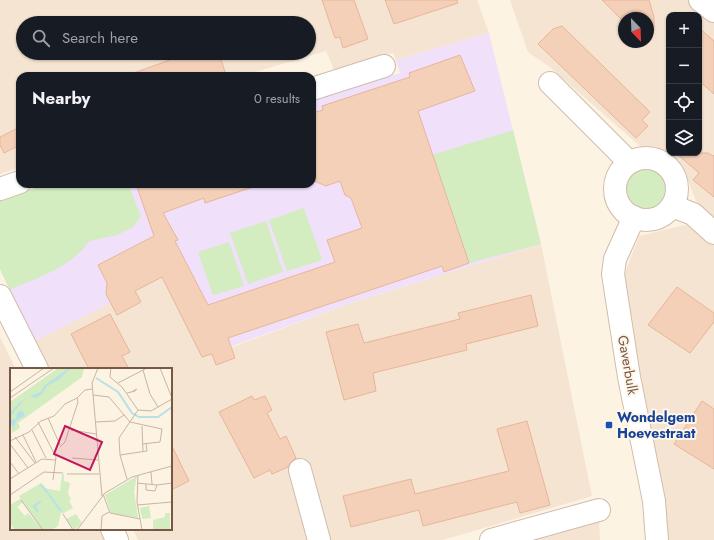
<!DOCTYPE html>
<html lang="en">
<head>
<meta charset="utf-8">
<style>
  :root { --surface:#171b24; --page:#20242c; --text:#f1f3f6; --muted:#9ea1a6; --line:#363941 }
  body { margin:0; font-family:Jost,sans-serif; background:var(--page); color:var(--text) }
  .controls { position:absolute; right:12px; top:12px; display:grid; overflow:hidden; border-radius:8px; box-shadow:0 1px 3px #0004 }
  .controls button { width:36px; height:36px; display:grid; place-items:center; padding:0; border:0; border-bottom:1px solid var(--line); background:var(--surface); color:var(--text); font:20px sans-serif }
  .compass { position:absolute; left:618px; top:12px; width:36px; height:36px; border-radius:50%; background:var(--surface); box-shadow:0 1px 3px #0004; rotate:157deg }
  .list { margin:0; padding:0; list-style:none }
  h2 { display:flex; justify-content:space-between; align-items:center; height:52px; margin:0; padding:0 16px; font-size:17px }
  h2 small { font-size:13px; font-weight:400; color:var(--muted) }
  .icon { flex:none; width:22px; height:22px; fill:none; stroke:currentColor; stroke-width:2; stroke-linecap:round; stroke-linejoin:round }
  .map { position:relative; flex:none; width:714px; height:540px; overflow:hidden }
  .search { position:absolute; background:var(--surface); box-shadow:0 1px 3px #0004; left:16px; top:16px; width:300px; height:44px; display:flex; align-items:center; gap:10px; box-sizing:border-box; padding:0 14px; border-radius:22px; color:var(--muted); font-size:15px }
  .panel { position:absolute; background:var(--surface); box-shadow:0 1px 3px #0004; left:16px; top:72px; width:300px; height:116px; border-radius:12px }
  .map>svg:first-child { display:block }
  .residential { fill:#f5e4d1; fill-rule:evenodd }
  .education { fill:#f0e0fa }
  .green { fill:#d3ecc0 }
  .building { fill:#f4d0b9; stroke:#e8b598 }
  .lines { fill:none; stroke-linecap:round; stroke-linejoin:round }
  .minor-casing { stroke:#d1bcab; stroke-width:24 }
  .minor { stroke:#fff; stroke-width:22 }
  .transit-dot { fill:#1a4fb4; stroke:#fff6ea; stroke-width:1.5 }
  .labels { text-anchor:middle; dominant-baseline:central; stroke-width:4; stroke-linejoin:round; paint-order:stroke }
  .street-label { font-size:14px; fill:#775847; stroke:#fff6ea }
  .transit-label { font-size:14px; font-weight:bold; fill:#164399; stroke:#fff6ea; text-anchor:start }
  .inset-river { fill:none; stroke:#b6e1e8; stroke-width:2 }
  .inset-road { fill:none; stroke:#c7b5a5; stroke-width:1 }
  .view { fill:#c2185b; fill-opacity:0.15; stroke:#c2185b; stroke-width:2 }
  .inset-edge { fill:none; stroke:#775847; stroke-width:2 }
</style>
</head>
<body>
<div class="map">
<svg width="714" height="540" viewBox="0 0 714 540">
  <rect width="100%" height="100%" fill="#fdf3e3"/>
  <!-- residential -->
  <g class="residential">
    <path d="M 0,0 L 477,0 L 489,33 L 396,60 L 393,53 L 334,70 L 326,51 L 255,72 L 253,76 L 20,76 L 20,167 L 0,174 ZM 23,23 L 309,23 L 309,53 L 23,53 Z"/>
    <path d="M 510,0 L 714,0 L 714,219 L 696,201 L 685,173 L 655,146 L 641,147 L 551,68 L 528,52 ZM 669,15 L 699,15 L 699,153 L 669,153 ZM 624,18 L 648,18 L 648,42 L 624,42 Z"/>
    <path d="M 693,223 L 714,243 L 714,540 L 664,540 L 622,281 L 639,236 Z"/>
    <path d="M 541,244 L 592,496 L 443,540 L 138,540 L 133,529 L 171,529 L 171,369 L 48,369 L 33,342 L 162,277 L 224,350 L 354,302 Z"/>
    <path d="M 0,337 L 16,369 L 11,369 L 11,529 L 100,529 L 106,540 L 0,540 Z"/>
    <path d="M 599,519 L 600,540 L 524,540 Z"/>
  </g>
  <!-- education -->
  <path class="education" d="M 489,33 L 541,244 L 354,302 L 202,357 L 162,277 L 33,342 L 0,269 L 48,184 L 312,184 L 312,100 L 400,73 L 396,60 Z"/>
  <!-- green -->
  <g class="green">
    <path d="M 513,130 L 541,244 L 469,263 L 432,155 Z"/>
    <circle cx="647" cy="190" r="23"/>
    <path d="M 48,184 L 128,184 L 141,216 L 133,227 L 117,235 L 89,241 C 71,268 38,277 10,290 L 0,269 L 0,200 Z"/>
    <path d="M 304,208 L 322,260 L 287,271 L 269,220 Z"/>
    <path d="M 266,221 L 283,272 L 248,284 L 230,233 Z"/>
    <path d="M 229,242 L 244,286 L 213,295 L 198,252 Z"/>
  </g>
  <!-- building -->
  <g class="building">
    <path d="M 322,0 L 354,0 L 368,39 L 343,48 L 340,37 L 335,38 Z"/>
    <path d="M 385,0 L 457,0 L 458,3 L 394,24 Z"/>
    <path d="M 602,0 L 649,0 L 654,17 L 654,30 L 648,36 L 648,18 L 624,18 L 624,22 Z"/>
    <path d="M 562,26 L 650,112 L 642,120 L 648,126 L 636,138 L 538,44 L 553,29 Z"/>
    <path d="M 699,28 L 714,41 L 714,94 L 699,81 Z"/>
    <path d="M 167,53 L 219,53 L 225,72 L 215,76 L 131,76 L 131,74 L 170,60 Z"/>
    <path d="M 460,55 L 475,91 L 418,111 L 469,263 L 444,272 L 442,266 L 228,338 L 235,358 L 216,365 L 212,354 L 202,357 L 162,277 L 135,291 L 141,302 L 117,315 L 106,294 L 107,283 L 98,265 L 154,236 L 136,184 L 252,184 L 253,187 L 205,203 L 204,198 L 163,213 L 178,240 L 175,241 L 208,305 L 335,262 L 327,240 L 362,228 L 351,198 L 345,195 L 340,181 L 326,186 L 312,180 L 312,113 L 323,110 L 322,106 L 410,77 L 409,73 Z"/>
    <path d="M 20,127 L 20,145 L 4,153 L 0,145 L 0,137 Z"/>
    <path d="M 676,153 L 708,153 L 713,156 L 714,155 L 714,197 L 693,180 L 699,173 Z"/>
    <path d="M 677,287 L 714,313 L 714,322 L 690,353 L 648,325 Z"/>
    <path d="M 531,295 L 538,326 L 466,344 L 467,350 L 373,373 L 376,391 L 344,400 L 326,332 L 358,324 L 364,343 L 460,319 L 458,313 Z"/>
    <path d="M 110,314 L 130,352 L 122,356 L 129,369 L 89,369 L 71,334 Z"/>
    <path d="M 252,396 L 254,400 L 265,396 L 272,410 L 267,413 L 280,439 L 286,436 L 296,458 L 291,462 L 288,467 L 272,474 L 270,470 L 254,478 L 219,412 Z"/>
    <path d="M 702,401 L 714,409 L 714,469 L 674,444 Z"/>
    <path d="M 527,421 L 550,505 L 520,513 L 517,502 L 423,526 L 419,510 L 351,527 L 343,496 L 411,479 L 415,494 L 509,471 L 497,429 Z"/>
    <path d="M 171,444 L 189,481 L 171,490 Z"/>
  </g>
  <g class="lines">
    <!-- minor casing -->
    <g class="minor-casing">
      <g id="minor">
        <path d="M 700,0 L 714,11"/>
        <path d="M 550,83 L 629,162"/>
        <path d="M 312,89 L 384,66"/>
        <circle cx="646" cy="189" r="31"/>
        <path d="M 0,189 L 20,182"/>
        <path d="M 672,206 L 693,214 L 714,233"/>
        <path d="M 634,217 L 615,259 L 613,274 L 629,377 L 654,501 L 657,540"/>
        <path d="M 0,296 L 37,369"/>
        <path d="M 300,470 L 319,540"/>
        <path d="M 112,529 L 117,540"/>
        <path d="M 491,540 L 599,510"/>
      </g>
    </g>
    <!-- minor -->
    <use href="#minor" class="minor"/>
  </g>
  <!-- markers -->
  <rect class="transit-dot" x="605" y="421" width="8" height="8" rx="2"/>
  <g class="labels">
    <!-- street labels -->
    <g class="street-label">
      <text transform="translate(628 365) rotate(80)">Gaverbulk</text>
    </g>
    <!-- transit labels -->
    <g class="transit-label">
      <text x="617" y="417">Wondelgem<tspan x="617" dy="16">Hoevestraat</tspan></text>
    </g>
  </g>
  <!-- overview -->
  <g transform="translate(10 368)">
    <rect width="162" height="162" fill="#fdf3e3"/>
    <path d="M 48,0 L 74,0 L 72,9 L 8,55 L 10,60 L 2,65 L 0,34 ZM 52,106 L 54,106 L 54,113 L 60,115 L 58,125 L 61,132 L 59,133 L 63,140 L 52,146 L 51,144 L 48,158 L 41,162 L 5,162 L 0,155 L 0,137 L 10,131 L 12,133 L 9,128 L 31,115 L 34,120 L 50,123 ZM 13,134 L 31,160 L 18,145 L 15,148 L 7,139 ZM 127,108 L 124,123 L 128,150 L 101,145 L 95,127 ZM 139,138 L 141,150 L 132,151 L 130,140 ZM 155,145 L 160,145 L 160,162 L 140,162 L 143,161 L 143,152 L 155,149 ZM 66,146 L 72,155 L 64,162 L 56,151 Z" fill="#d3ecc0" fill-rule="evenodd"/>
    <path d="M 59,0 L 61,0 L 48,12 L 37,18 L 31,27 L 26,30 L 20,28 L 12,34 L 0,49 L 0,45 L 9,35 L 22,27 L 31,24 L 34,18 ZM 12,42 L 15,47 L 6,53 L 3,61 L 0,52 L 6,51 L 7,45 Z" fill="#b6e1e8"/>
    <path class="inset-river" d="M 86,10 L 108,24 L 122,45 L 129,49 L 148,49 L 162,39M 31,116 L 51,143M 28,144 L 24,138 L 31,133"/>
    <path class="inset-road" d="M 88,0 L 82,15 L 92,128M 101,0 L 100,9 L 112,19 L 128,42 L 141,43 L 162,31M 150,0 L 162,30M 133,2 L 140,26 L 148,39M 108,15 L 137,0M 0,24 L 34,0M 117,25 L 125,23 L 127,21 L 123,23M 83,27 L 99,29 L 120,54 L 152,61 L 150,74 L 132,76M 0,30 L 44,0M 38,50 L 50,77M 28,54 L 46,89 L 43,112M 85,54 L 105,53 L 114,47M 132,58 L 133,84M 22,62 L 36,90M 61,62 L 86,66M 13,67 L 26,94M 5,69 L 25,95M 0,73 L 19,64 L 31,53 L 44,48 L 55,36 L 67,30 L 75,22 L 82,21M 162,74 L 162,96M 0,76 L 18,100M 52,77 L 50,79 L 55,74 L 68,34 L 67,30M 110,87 L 137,83 L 136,76M 62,90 L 88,92M 0,94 L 9,106M 141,104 L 142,116M 57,106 L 89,106M 128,107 L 127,134 L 132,162M 0,111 L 32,91 L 45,92M 117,111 L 110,87 L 109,70 L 128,42M 127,115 L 147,117 L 162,115M 136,116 L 136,122 L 145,123 L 147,117M 93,126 L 100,145 L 130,151M 0,127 L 34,104 L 53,105M 11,132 L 33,162M 127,137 L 162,134M 53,146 L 63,162M 67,162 L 95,125 L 122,109 L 162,98M 91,162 L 92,148 L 99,144"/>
    <path class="view" d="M 55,58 L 92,74 L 80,102 L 44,86 Z"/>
    <rect width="162" height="162" class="inset-edge"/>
  </g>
</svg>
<div class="controls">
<button>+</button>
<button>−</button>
<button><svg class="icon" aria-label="locate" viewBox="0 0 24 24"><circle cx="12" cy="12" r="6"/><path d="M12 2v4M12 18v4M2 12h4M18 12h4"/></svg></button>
<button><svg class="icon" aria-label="layers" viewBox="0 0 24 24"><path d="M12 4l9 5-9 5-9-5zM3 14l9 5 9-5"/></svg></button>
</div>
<svg class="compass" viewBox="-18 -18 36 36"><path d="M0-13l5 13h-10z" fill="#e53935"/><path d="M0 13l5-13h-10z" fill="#9ea1a6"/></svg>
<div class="search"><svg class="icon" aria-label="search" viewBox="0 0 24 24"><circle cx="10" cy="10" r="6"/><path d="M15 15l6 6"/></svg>Search here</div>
<section class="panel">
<h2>Nearby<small>0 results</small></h2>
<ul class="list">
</ul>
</section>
</div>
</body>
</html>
